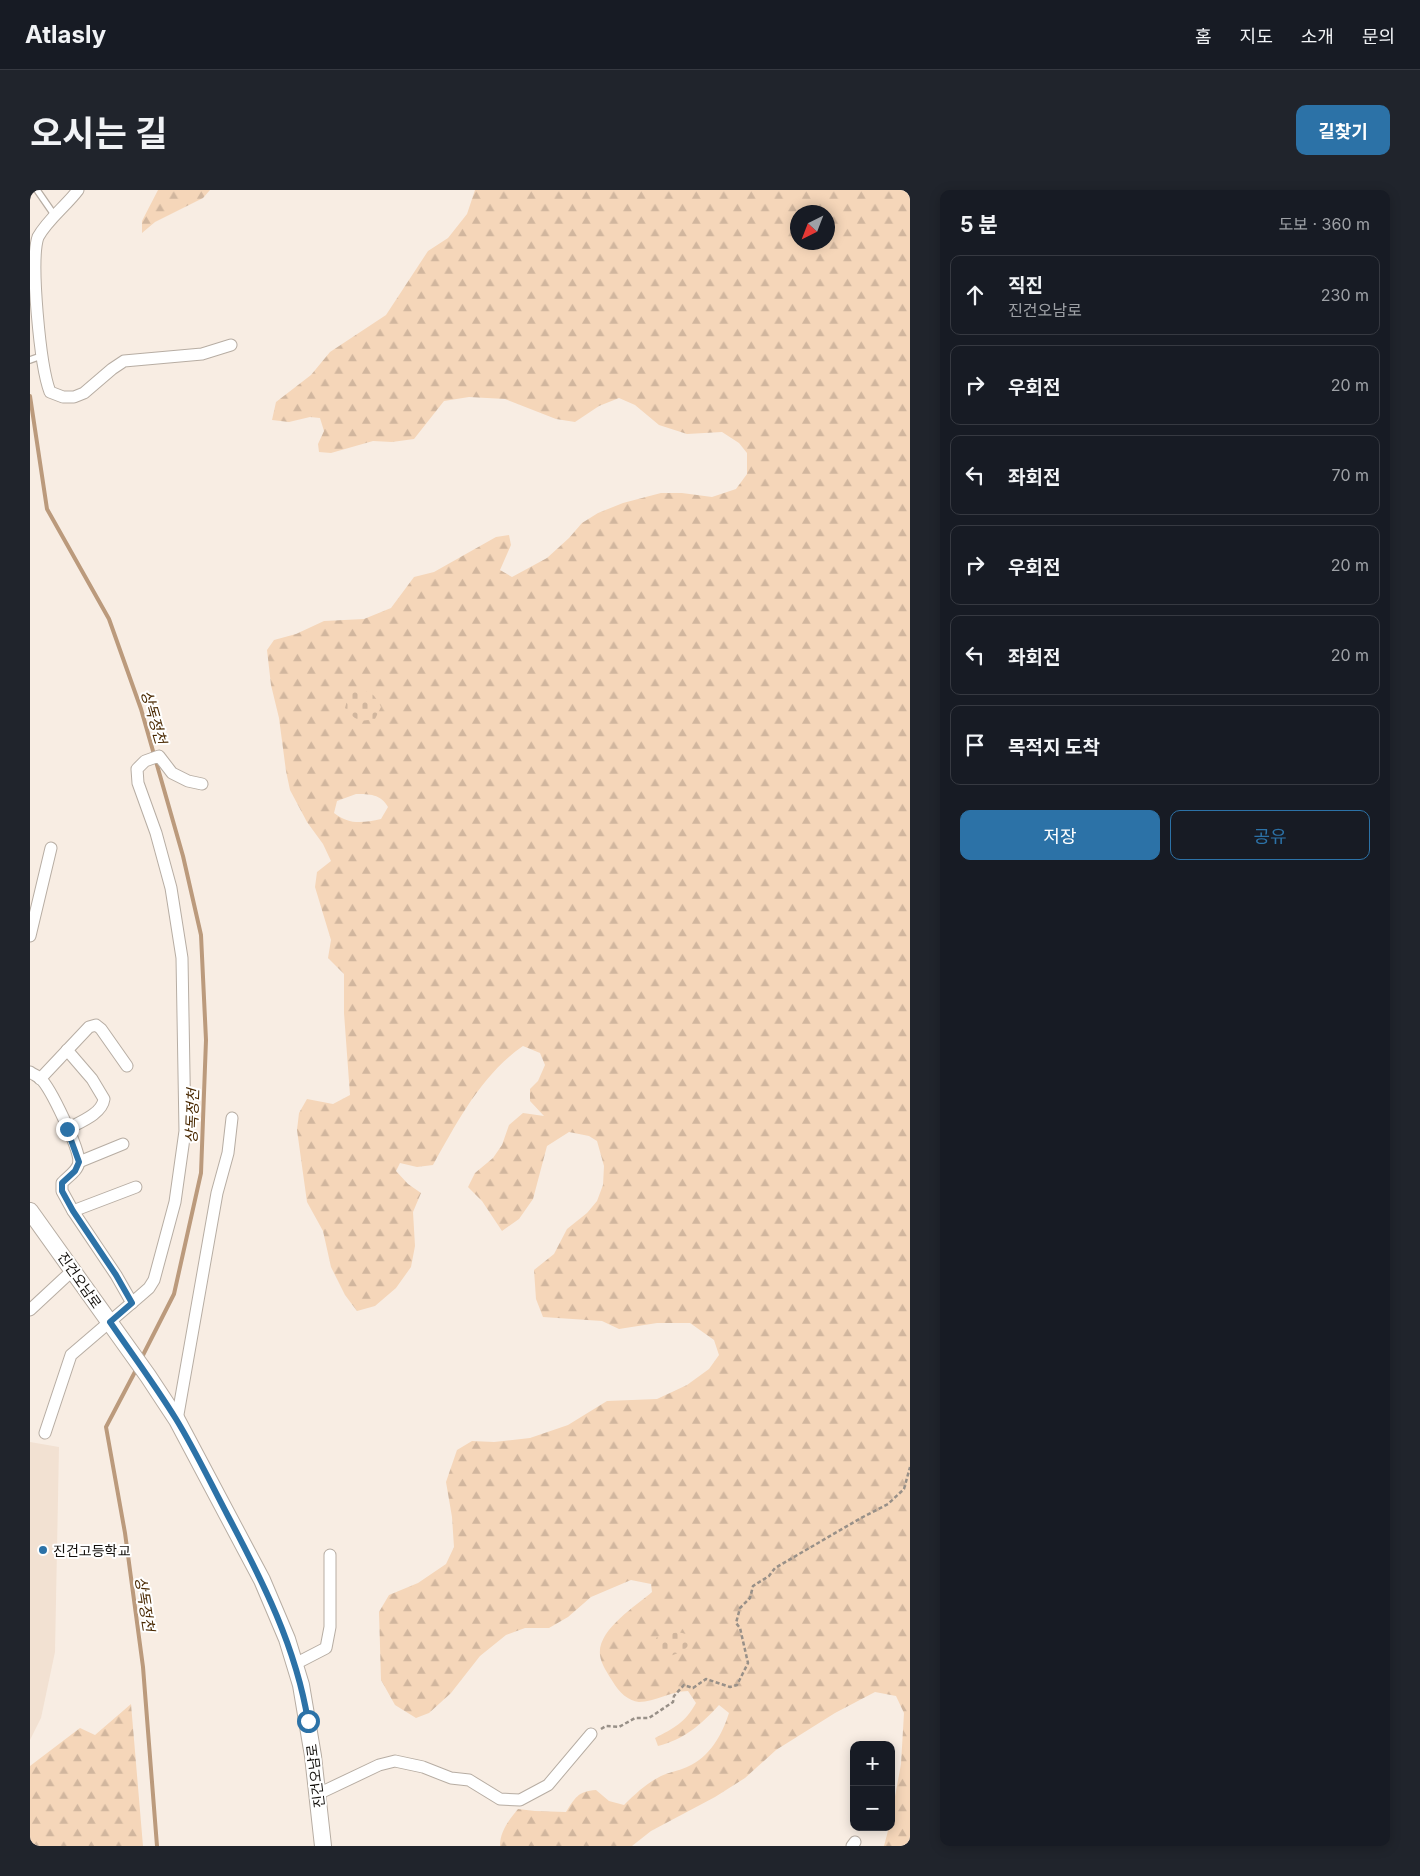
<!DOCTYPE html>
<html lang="ko">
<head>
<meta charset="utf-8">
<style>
  :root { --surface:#171b24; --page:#20242c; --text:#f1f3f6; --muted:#9ea1a6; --line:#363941; --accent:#2c72a7 }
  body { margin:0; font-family:Inter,"Noto Sans KR",sans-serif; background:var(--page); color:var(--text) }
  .controls { position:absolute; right:15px; bottom:15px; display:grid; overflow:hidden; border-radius:10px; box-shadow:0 2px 12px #0003 }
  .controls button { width:45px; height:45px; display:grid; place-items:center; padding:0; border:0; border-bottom:1px solid var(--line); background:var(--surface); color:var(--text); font:25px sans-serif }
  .compass { position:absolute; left:760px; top:15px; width:45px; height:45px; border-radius:50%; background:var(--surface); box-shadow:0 2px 12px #0003; rotate:222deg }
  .stop { position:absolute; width:15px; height:15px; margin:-11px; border:4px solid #2c72a7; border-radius:50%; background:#fff }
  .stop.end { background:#2c72a7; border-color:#fff; box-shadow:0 1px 5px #0008 }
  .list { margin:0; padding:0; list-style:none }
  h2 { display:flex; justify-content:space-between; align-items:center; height:65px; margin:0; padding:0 20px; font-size:21px }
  h2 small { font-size:16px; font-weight:400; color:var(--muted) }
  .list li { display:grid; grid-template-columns:32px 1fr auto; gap:15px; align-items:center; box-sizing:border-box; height:80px; margin:0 10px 10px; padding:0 10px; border:1px solid var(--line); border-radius:10px }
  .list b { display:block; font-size:19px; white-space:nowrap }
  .list p { margin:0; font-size:16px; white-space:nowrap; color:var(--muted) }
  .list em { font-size:16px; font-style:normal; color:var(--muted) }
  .actions { display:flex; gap:10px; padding:15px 20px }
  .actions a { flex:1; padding:11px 0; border:1px solid var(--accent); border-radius:10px; text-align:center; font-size:18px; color:var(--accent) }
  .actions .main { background:var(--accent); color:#fff }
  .icon { flex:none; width:28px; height:28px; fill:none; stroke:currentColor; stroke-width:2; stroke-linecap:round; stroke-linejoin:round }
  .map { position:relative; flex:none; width:880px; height:1656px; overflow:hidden; border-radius:10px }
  header { display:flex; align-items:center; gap:30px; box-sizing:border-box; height:70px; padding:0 25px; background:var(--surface); border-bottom:1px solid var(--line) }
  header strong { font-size:24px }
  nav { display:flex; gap:28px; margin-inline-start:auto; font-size:18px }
  .intro { display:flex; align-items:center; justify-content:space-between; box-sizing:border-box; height:120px; padding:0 30px }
  h1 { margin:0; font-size:35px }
  .button { padding:12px 22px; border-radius:10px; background:var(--accent); color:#fff; font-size:18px; font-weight:700 }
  main { display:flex; gap:30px; padding:0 30px }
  aside { flex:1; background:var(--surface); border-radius:10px; box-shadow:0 2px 12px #0003 }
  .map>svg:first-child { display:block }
  .built { fill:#f2e1d2 }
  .forest { fill:url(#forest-firs); fill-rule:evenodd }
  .cemetery { fill:url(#cemetery-stones) }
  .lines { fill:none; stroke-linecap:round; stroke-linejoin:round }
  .stream { stroke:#bb9a7c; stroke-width:4 }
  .service-casing { stroke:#b7ada3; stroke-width:8 }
  .minor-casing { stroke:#b7ada3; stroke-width:13 }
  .secondary-casing { stroke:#b7ada3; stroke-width:18 }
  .path { stroke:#989088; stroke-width:2.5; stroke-dasharray:4 2.5; stroke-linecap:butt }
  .service { stroke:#fff; stroke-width:5.5 }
  .minor { stroke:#fff; stroke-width:11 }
  .secondary { stroke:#fff; stroke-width:16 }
  .route { stroke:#2c72a7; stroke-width:6 }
  .poi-dot { fill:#2c72a7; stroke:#fff; stroke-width:2 }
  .labels { text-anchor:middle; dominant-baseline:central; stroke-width:4; stroke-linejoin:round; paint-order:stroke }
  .street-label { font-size:14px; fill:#120f0b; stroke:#fff }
  .poi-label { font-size:14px; fill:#120f0b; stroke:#fff; text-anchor:start }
  .water-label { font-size:15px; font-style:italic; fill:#492801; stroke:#fff }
</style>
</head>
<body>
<header>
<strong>Atlasly</strong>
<nav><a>홈</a><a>지도</a><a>소개</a><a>문의</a></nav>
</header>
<div class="intro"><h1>오시는 길</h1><a class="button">길찾기</a></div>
<main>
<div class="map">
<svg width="880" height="1656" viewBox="0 0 880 1656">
  <defs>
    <pattern id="forest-firs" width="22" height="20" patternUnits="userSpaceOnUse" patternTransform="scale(1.25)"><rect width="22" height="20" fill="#f5d6b9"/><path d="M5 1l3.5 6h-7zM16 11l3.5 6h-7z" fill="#d1b69e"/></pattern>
    <pattern id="cemetery-stones" width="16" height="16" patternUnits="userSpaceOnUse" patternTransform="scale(1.25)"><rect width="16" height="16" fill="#f5d6b9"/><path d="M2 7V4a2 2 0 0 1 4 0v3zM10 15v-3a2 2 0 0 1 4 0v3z" fill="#d1b69e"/></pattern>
  </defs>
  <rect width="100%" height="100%" fill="#f8ede3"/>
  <!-- built -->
  <path class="built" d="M 0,1252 L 29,1257 L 25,1462 L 11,1528 L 0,1550 Z"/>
  <!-- forest -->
  <g class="forest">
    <path d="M 128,0 L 180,0 L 173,8 L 125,32 L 112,43 L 112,31 Z"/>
    <path d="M 445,0 L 880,0 L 880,1656 L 854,1656 L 859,1637 L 861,1637 L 861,1628 L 871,1574 L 874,1523 L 866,1506 L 845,1502 L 805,1523 L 746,1560 L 715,1588 L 685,1607 L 621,1641 L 602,1656 L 470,1656 C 470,1641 479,1630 488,1619 L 505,1621 L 536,1622 C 545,1608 548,1601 566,1600 L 579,1611 L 594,1615 C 605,1604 617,1593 631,1586 C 639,1582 649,1581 657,1577 C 680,1567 692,1545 699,1523 L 689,1515 C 672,1534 653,1550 628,1556 L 625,1548 C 644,1538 655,1533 666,1513 L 658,1501 C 641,1501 625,1512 609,1512 C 598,1511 589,1502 583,1492 C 578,1484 571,1474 570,1465 C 567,1440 606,1416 622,1402 L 621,1394 L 601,1390 L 561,1407 L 538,1427 L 519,1438 L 495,1438 L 476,1445 L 450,1466 L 421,1503 L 399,1523 L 386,1528 L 365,1515 L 351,1490 L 349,1422 L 359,1405 L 388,1393 L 416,1374 L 424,1357 L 422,1327 L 416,1292 L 427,1260 L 442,1251 L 464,1252 L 500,1248 L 538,1235 L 577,1211 L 627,1209 L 657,1195 L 679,1179 L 689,1165 L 684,1150 L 660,1133 L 627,1133 L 589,1139 L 572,1131 L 513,1127 L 506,1109 L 504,1080 L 524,1064 L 537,1039 L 557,1023 L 567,1011 L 573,995 L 574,976 L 567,951 L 559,946 L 539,942 L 517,956 L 503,1009 L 489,1029 L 472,1041 L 452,1011 L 438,997 L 445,983 L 463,968 L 472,955 L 479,935 L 493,923 L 514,926 L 500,911 L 500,899 L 508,891 L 515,875 L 510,863 L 493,856 C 452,884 427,932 403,975 L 387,977 L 370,973 L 366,981 L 378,994 L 391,1003 L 383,1022 L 385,1056 L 381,1077 L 366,1098 L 345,1116 L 327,1121 L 315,1105 L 301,1077 L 293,1041 L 277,1012 L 267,940 L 269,923 L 277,909 L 303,914 L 320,905 L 314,823 L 314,784 L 298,768 L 301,750 L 285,697 L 287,682 L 301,671 L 293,654 L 277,632 L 260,600 L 256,581 L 249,528 L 241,495 L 237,460 L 244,450 L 266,444 L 294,431 L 334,429 L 361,418 L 384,387 L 404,382 L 466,347 L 479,345 L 481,355 L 470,380 L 482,387 L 517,368 L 539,348 L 552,333 L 568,323 L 593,313 L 631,303 L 652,303 L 682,307 L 706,299 L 717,284 L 717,263 L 709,253 L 692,242 L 657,244 L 629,235 L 605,215 L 589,208 L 569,216 L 545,232 L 526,229 L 475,209 L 439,207 L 414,211 L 384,249 L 362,252 L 343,251 L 301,263 L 289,262 L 288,254 L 294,241 L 290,228 L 280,227 L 259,232 L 242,230 L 246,212 L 281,185 L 300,162 L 356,125 L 398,61 L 418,48 L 437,24 ZM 768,22 L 798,22 L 798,52 L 768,52 ZM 326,604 C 339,604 351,604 358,617 L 351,629 C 333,633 319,635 304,623 L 307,611 Z"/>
    <path d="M 101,1514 L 113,1656 L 0,1656 L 0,1576 L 50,1538 L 65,1545 Z"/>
  </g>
  <!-- cemetery -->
  <g class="cemetery">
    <path d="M 327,499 C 341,501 345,505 351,517 L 345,529 C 329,532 326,531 315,518 L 318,507 Z"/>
    <path d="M 648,1442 L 660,1445 L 661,1453 L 653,1461 L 638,1467 L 628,1463 L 622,1455 L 627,1447 Z"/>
  </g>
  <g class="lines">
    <!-- stream -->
    <g class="stream">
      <path d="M 0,206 L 17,319 L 79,429 L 111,519 L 153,666 L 171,745 L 176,850 L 171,983 L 144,1104 L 111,1169"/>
      <path d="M 107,1178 L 76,1237 L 95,1343 L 113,1477 L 127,1656"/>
    </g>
    <!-- service casing -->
    <g class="service-casing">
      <g id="service">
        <path d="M 7,0 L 25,26"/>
        <path d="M 0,170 L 11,166"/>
      </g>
    </g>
    <!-- minor casing -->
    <g class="minor-casing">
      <g id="minor">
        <path d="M 48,0 C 36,16 18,29 8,47 C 0,71 10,176 20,202 L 33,207 L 44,207 L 54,203 L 82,179 L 94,171 L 172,164 L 201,155"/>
        <path d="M 0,746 L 21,658"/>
        <path d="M 37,860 L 62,889 L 74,909 C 72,924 50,932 37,939"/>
        <path d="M 0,882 C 3,884 7,886 10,888 C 21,898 49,958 49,972 C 48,981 37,987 32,993 L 32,1001 L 43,1021 L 86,1085 L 102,1113"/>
        <path d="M 10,889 L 59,837 L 66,835 L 71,839 L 97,876"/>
        <path d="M 49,972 L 93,954"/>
        <path d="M 43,1021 L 106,997"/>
        <path d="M 0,1120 L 43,1080"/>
        <path d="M 147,1230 L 187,1003 L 198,963 L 202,928"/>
        <path d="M 15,1243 L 41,1165 L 111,1105 L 119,1098 L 124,1090 L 145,1012 L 155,941 L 152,768 L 141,698 L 126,643 L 108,593 L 107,579 L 115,571 L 129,566 L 142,583 L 158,591 L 172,594"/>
        <path d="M 265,1474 L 296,1458 L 300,1437 L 300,1365"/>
        <path d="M 288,1604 L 349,1575 L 365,1571 L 393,1577 L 421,1588 L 439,1590 L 470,1609 L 490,1610 L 518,1595 L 561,1544"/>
        <path d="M 822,1656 L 825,1652"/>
      </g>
    </g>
    <!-- secondary casing -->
    <g class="secondary-casing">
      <path id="secondary" d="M 0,1021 L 118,1186 L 147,1230 L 232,1390 L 257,1449 L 271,1495 L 283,1566 L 293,1656"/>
    </g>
    <!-- path -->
    <path class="path" d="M 571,1539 L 576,1536 L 589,1537 L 605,1528 L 619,1528 L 643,1512 L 644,1506 L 654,1495 L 663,1498 L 676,1489 L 700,1497 L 707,1495 L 718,1473 L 710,1438 L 706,1433 L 710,1418 L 720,1408 L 723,1396 L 739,1386 L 745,1378 L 831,1328 L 858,1314 L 874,1299 L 880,1277"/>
    <!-- service -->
    <use href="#service" class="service"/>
    <!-- minor -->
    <use href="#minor" class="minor"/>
    <!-- secondary -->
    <use href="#secondary" class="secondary"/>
  </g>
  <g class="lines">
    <!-- route -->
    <path class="route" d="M 37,939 L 49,972 L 45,981 L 32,993 L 32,1001 L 43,1021 L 86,1085 L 102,1113 L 80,1132 C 102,1164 125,1195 146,1229 C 165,1260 181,1294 198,1326 C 233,1392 266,1457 278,1531"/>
  </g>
  <!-- markers -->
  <circle class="poi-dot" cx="13" cy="1360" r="5"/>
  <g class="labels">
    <!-- street labels -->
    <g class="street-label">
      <text transform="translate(50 1090) rotate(55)">진건오남로</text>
      <text transform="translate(285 1586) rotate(-97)">진건오남로</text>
    </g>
    <!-- poi labels -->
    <g class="poi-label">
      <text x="23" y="1360">진건고등학교</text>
    </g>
    <!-- water labels -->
    <g class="water-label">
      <text transform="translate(124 527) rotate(74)">상독정천</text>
      <text transform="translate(162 926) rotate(-88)">상독정천</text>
      <text transform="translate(115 1414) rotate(81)">상독정천</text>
    </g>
  </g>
</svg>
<div class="controls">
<button>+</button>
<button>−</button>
</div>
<svg class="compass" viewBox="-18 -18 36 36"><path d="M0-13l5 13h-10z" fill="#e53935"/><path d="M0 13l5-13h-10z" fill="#9ea1a6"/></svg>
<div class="stop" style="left:278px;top:1531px"></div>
<div class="stop end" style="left:37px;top:939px"></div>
</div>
<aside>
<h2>5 분<small>도보 · 360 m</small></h2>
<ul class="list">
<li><svg class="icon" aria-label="ahead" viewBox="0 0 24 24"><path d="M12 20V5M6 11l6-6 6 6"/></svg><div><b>직진</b><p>진건오남로</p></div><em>230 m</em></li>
<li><svg class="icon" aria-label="right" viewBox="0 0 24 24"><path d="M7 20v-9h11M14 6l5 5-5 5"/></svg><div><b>우회전</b></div><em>20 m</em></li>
<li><svg class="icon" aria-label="left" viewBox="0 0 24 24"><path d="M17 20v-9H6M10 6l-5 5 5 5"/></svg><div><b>좌회전</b></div><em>70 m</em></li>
<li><svg class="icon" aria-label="right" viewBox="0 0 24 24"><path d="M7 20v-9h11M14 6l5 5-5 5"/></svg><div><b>우회전</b></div><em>20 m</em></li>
<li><svg class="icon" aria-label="left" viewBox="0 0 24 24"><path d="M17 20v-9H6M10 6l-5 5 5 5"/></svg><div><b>좌회전</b></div><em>20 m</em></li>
<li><svg class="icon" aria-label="arrive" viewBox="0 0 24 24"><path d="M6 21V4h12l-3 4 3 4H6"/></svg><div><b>목적지 도착</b></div></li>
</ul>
<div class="actions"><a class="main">저장</a><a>공유</a></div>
</aside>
</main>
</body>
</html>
